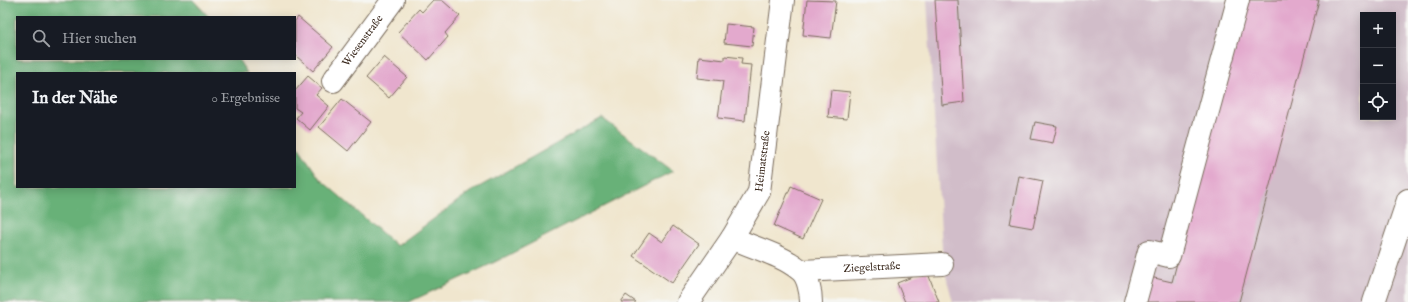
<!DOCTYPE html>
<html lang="de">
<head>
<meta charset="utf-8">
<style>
  :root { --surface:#171b24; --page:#242831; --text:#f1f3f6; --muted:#9ea1a6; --line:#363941 }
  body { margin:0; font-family:"IM FELL English",serif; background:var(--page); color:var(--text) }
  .controls { position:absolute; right:12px; top:12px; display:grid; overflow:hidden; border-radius:0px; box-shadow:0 2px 10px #0003 }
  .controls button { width:36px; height:36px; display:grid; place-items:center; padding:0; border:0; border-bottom:1px solid var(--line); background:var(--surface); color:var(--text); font:20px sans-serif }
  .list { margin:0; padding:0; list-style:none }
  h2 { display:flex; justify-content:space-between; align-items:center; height:52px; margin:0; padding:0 16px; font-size:17px }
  h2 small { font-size:13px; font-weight:400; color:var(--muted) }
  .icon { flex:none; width:22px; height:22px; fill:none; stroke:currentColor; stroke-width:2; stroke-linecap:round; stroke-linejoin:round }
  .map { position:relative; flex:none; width:1408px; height:302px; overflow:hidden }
  .search { position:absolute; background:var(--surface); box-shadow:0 2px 10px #0003; left:16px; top:16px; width:280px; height:44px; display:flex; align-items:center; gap:10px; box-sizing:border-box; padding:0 14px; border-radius:0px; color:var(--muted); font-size:15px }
  .panel { position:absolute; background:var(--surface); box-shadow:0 2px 10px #0003; left:16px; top:72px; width:280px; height:116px; border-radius:0px }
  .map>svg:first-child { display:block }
  .industrial { fill:#d1bdc9; fill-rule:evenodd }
  .forest { fill:#68b178; stroke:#526e4b }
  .building { fill:#e3a9cd }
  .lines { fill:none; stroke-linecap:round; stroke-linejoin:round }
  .minor-casing { stroke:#7a6c5c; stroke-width:24 }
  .minor { stroke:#fff; stroke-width:22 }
  .labels { text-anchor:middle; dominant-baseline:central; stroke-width:3.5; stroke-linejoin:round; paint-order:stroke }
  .street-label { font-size:11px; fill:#3b2a1e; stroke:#f6f6f2 }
</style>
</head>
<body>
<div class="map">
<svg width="1408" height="302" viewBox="0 0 1408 302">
  <rect width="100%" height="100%" fill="#f6f6f2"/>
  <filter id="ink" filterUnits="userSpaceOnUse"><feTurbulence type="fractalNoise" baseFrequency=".025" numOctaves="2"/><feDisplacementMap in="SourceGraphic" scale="8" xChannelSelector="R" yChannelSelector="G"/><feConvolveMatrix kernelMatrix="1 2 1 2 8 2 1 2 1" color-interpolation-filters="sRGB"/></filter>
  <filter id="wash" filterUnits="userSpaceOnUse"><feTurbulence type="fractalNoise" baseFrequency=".012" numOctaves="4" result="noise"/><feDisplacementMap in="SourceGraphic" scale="16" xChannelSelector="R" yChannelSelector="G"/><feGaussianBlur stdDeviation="0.9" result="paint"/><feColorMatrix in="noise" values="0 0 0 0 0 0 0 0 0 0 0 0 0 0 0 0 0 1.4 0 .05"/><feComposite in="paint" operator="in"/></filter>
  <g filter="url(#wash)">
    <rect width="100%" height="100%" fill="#f0e6ce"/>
    <!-- industrial -->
    <path class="industrial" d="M 927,0 L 1408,0 L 1408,302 L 953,302 L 943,265 ZM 1363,15 L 1393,15 L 1393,117 L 1363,117 Z"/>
    <!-- forest -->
    <path class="forest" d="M 0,0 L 193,0 L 209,17 L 17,17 L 17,59 L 238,59 L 247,73 L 17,73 L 17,187 L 295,187 L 295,142 L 320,179 L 397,246 L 470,192 L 602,118 L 673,171 L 493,263 L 409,302 L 0,302 Z"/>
    <g id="blocks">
      <!-- building -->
      <g class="building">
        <path d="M 433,0 L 442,0 L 460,16 L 445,33 L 448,37 L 428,60 L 398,32 L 419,9 L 422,12 Z"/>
        <path d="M 807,0 L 836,1 L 831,38 L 803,35 Z"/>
        <path d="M 935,0 L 958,0 L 964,102 L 942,105 Z"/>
        <path d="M 1246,0 L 1319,0 L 1239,302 L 1143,302 L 1150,277 L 1172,282 Z"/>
        <path d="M 298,17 L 333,47 L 313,71 L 295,55 L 295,21 Z"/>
        <path d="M 726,24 L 754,27 L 752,46 L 724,43 Z"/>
        <path d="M 725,56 L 742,58 L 741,64 L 751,65 L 745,121 L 718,118 L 723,81 L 697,78 L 699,57 L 725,60 Z"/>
        <path d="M 384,57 L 407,77 L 389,98 L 366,78 Z"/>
        <path d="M 308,76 L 322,88 L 316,95 L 329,106 L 310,130 L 296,118 L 301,112 L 295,108 L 295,91 Z"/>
        <path d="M 831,90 L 850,92 L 847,119 L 828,117 Z"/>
        <path d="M 342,99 L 371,122 L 348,151 L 319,127 Z"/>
        <path d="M 1035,122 L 1057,126 L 1053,143 L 1031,139 Z"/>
        <path d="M 1019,176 L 1043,181 L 1033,228 L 1010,224 Z"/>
        <path d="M 791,186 L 821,199 L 803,239 L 774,226 Z"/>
        <path d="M 673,226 L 699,244 L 672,283 L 633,256 L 649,233 L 662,242 Z"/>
        <path d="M 927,271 L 939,302 L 905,302 L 897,283 Z"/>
        <path d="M 626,295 L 636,302 L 621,302 Z"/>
      </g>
    </g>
  </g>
  <g filter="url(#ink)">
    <use href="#blocks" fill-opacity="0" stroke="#7a6c5c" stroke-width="1"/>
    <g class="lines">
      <!-- minor casing -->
      <g class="minor-casing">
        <g id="minor">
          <path id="s1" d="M 333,81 L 393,0"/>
          <path d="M 732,238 C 754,248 782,255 800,270 C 808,276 811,293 811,302"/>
          <path id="s2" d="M 802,271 L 942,264"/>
          <path id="s3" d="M 688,302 L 732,238 L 759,192 L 783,0"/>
          <path d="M 1135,302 L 1149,251 L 1169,256 L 1238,0"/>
          <path d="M 1374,302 L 1408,200"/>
        </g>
      </g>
      <!-- minor -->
      <use href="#minor" class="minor"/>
    </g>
  </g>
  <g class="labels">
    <!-- street labels -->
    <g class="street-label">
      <text stroke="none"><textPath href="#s1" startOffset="50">Wiesenstraße</textPath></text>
      <text stroke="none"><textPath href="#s3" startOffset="162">Heimatstraße</textPath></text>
      <text stroke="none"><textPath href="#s2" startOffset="70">Ziegelstraße</textPath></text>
    </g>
  </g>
</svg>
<div class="controls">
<button>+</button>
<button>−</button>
<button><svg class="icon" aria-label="locate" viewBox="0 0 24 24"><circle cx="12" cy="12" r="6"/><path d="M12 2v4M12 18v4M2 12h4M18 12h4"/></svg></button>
</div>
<div class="search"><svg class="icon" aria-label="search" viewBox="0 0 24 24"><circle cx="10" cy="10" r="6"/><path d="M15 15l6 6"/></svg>Hier suchen</div>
<section class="panel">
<h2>In der Nähe<small>0 Ergebnisse</small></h2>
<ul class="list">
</ul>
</section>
</div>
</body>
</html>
